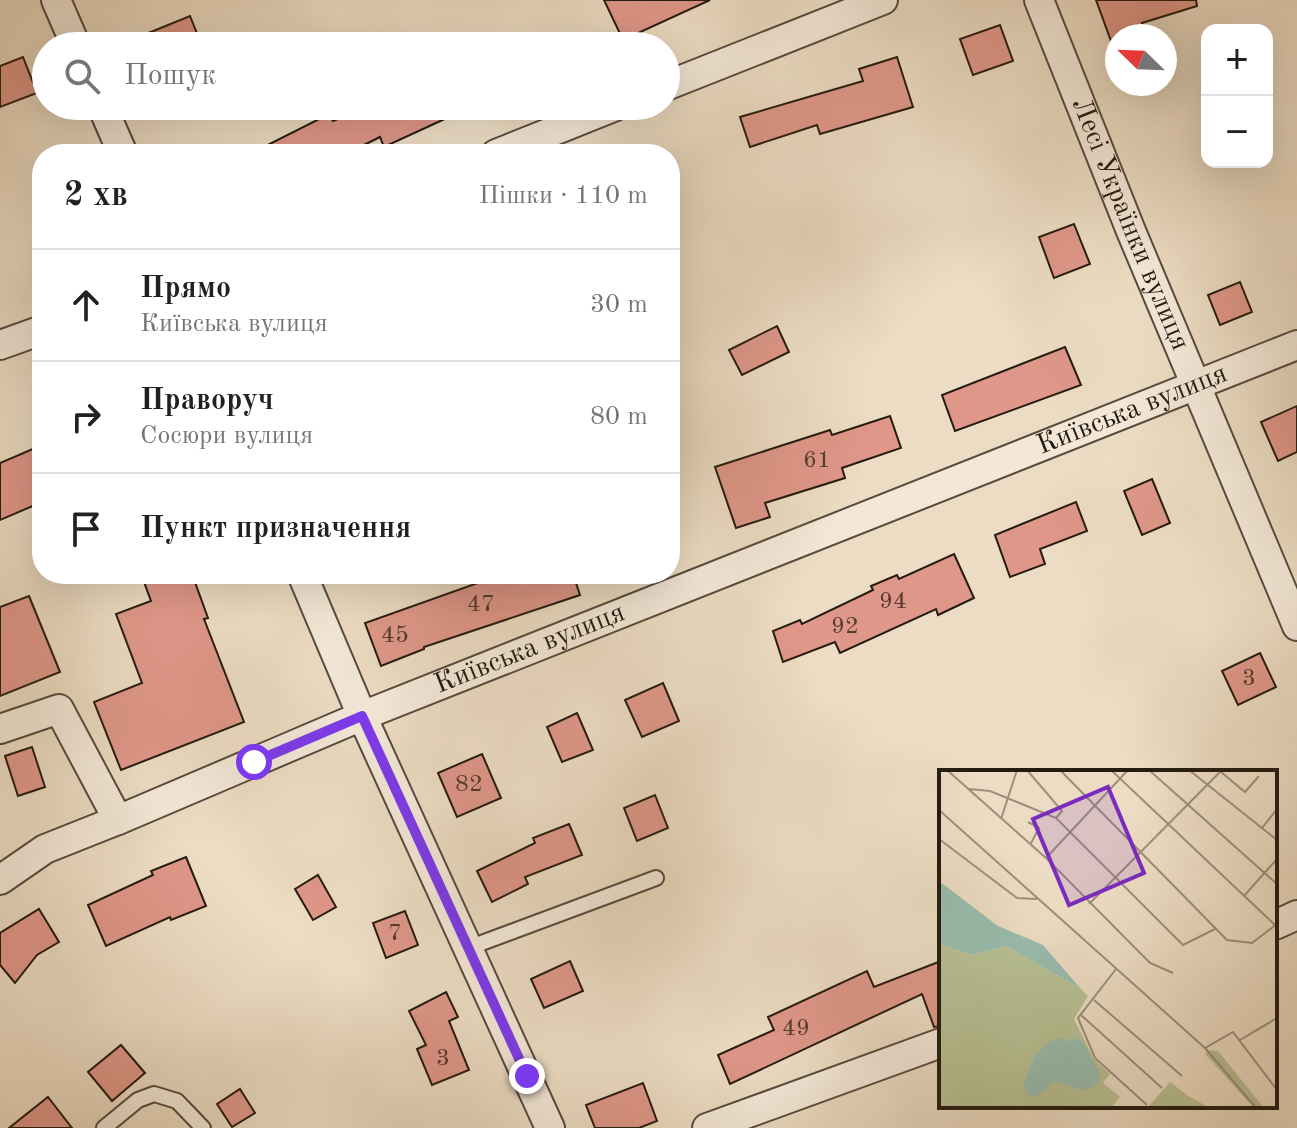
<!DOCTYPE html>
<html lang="uk">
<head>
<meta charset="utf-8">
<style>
  :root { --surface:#fff; --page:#f6f6f6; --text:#202124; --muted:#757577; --line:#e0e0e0 }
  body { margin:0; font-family:"Old Standard TT",serif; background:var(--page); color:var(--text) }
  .controls { position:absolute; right:24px; top:24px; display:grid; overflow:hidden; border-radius:16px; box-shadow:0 8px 32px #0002 }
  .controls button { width:72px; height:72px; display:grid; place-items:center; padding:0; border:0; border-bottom:2px solid var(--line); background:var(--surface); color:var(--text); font:40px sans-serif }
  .compass { position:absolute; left:1105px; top:24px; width:72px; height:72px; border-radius:50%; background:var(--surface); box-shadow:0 8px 32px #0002; rotate:293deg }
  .stop { position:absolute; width:24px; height:24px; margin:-18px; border:6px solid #7c3aed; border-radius:50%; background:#fff }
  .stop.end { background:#7c3aed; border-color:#fff; box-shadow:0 2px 8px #0008 }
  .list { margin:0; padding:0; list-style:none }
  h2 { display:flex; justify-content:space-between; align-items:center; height:104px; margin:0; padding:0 32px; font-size:34px }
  h2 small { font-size:26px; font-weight:400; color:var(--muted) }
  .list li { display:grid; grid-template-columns:52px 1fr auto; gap:24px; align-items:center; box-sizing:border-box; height:112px; padding:0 32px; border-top:2px solid var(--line) }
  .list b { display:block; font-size:30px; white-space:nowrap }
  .list p { margin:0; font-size:26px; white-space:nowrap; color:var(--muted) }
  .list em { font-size:26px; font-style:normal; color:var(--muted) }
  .icon { flex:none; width:44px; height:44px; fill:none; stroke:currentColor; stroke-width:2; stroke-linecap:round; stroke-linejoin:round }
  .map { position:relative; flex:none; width:1297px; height:1128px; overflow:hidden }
  .search { position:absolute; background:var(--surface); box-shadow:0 8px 32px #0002; left:32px; top:32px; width:648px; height:88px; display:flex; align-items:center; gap:20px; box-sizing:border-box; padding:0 28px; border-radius:44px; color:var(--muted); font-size:30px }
  .panel { position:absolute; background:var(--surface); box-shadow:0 8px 32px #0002; left:32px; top:144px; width:648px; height:440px; border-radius:32px }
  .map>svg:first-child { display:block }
  .building { fill:#df9789; stroke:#241b10; stroke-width:2 }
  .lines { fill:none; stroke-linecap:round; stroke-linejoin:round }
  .lane-casing { stroke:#564b3d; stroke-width:18 }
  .street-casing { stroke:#564b3d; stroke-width:32 }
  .lane { stroke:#f3e8d8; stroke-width:14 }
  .street { stroke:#f3e8d8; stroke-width:28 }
  .route { stroke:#7c3aed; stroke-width:10 }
  .labels { text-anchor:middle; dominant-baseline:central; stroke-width:7; stroke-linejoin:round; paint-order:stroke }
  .number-label { font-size:24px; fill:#533a2e }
  .street-label { font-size:28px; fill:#241b10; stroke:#f3e8d8 }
  .inset-road { fill:none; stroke:#9c8f7b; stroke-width:2 }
  .view { fill:#7b2cbf; fill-opacity:0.15; stroke:#7b2cbf; stroke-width:4 }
  .inset-edge { fill:none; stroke:#241b10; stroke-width:4 }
</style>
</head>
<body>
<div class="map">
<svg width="1297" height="1128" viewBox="0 0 1297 1128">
  <rect width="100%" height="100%" fill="#ecdcc3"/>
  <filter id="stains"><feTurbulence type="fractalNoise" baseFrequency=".0025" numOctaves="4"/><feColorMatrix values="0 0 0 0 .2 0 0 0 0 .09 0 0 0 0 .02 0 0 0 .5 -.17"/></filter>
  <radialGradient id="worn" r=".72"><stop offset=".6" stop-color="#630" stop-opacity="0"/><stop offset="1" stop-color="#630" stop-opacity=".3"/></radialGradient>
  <!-- building -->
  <g class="building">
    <path d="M 604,0 L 710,0 L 623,40 Z"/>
    <path d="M 1096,0 L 1196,0 L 1197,6 L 1142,23 L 1144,29 L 1117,36 L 1117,39 L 1111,41 Z"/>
    <path d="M 190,16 L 202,46 L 119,46 L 119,45 Z"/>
    <path d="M 1000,25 L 1013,61 L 973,75 L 960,39 Z"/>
    <path d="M 23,57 L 37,93 L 0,107 L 0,66 Z"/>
    <path d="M 897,57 L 913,107 L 820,134 L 817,125 L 750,147 L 740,117 L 863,81 L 859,69 Z"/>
    <path d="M 370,106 L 473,106 L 384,147 L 380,137 L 346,154 L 250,154 L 329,114 L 333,121 Z"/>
    <path d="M 1074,224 L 1090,264 L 1054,278 L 1039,237 Z"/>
    <path d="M 1240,282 L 1252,312 L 1220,325 L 1208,295 Z"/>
    <path d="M 777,326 L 789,352 L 742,375 L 729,350 Z"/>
    <path d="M 1065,347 L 1081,385 L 955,431 L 942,395 Z"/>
    <path d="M 1297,406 L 1297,452 L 1278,461 L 1261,422 Z"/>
    <path d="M 890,416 L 901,448 L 842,468 L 845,478 L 765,503 L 770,517 L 736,528 L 715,467 L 830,430 L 832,435 Z"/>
    <path d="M 42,445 L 42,502 L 0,520 L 0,463 Z"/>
    <path d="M 1152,479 L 1170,523 L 1142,535 L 1124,491 Z"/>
    <path d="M 1076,502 L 1087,531 L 1040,549 L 1045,564 L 1010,577 L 995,535 Z"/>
    <path d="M 954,554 L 974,598 L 938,615 L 936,609 L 840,653 L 835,642 L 783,662 L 773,631 L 800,620 L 802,624 L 873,590 L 871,586 L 897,575 L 899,579 Z"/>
    <path d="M 141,574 L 192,574 L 208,618 L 204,619 L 244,722 L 121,770 L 94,702 L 142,683 L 116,614 L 151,601 Z"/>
    <path d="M 503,574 L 573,574 L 580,595 L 424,647 L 424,649 L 381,666 L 365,623 Z"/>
    <path d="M 29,596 L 60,672 L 0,696 L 0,607 Z"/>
    <path d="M 1260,653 L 1276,687 L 1238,705 L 1222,671 Z"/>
    <path d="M 663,683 L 679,721 L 642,737 L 625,700 Z"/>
    <path d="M 577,713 L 593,750 L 562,762 L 547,727 Z"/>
    <path d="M 32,747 L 45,787 L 18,796 L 5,756 Z"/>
    <path d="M 482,754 L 501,798 L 457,817 L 438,773 Z"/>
    <path d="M 655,795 L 668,828 L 637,841 L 624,808 Z"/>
    <path d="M 569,824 L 582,855 L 525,877 L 528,884 L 492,902 L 477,871 L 535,843 L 533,838 Z"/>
    <path d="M 186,857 L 206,906 L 171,920 L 170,917 L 106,946 L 88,905 L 153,875 L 151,871 Z"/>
    <path d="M 318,875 L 336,907 L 313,920 L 295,889 Z"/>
    <path d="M 39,909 L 59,942 L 37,955 L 15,983 L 0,965 L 0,933 Z"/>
    <path d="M 405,911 L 418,945 L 386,958 L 373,923 Z"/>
    <path d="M 570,961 L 583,991 L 544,1008 L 531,979 Z"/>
    <path d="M 941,961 L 941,1026 L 934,1027 L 922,994 L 730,1084 L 718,1055 L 774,1030 L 768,1017 L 867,971 L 874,987 Z"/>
    <path d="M 446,992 L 458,1017 L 449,1021 L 469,1070 L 432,1085 L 417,1049 L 426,1045 L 409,1011 Z"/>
    <path d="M 121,1045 L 145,1073 L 112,1101 L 88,1072 Z"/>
    <path d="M 643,1083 L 657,1121 L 639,1128 L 595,1128 L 586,1105 Z"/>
    <path d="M 240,1089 L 255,1113 L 232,1127 L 217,1104 Z"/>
    <path d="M 48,1097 L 72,1128 L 9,1128 Z"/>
  </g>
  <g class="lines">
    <!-- lane casing -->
    <g class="lane-casing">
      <g id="lane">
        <path d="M 468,948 L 656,878"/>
        <path d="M 104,1128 L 138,1100 L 154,1094 L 177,1101 L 203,1128"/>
      </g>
    </g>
    <!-- street casing -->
    <g class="street-casing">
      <g id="street">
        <path d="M 56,0 L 76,46"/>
        <path id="s1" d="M 1039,0 L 1131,231 L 1297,626"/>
        <path d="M 666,86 L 883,0"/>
        <path d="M 102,106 L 123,154"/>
        <path d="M 496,154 L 616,106"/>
        <path d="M 0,345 L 42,330"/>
        <path d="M 302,574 L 362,716 L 550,1128"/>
        <path id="s2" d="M 0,729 L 59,709 L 118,820 L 362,716 L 1297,345"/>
        <path d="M 0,880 L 45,849 L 118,820"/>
        <path d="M 1275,925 L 1297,915"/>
        <path d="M 707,1128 L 941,1043"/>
      </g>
    </g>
    <!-- lane -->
    <use href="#lane" class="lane"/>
    <!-- street -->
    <use href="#street" class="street"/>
  </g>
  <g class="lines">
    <!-- route -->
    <path class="route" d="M 254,762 L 362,716 L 527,1076"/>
  </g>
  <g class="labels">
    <!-- number labels -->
    <g class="number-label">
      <text x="817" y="461">61</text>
      <text x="893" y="602">94</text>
      <text x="481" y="605">47</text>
      <text x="845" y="627">92</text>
      <text x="395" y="636">45</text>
      <text x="1249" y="679">3</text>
      <text x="469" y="785">82</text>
      <text x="395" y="934">7</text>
      <text x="796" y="1029">49</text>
      <text x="443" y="1059">3</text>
    </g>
    <!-- street labels -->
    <g class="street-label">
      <text stroke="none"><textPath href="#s1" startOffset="242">Лесі Українки вулиця</textPath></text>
      <text stroke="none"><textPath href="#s2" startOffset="1282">Київська вулиця</textPath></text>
      <text stroke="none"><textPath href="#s2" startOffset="634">Київська вулиця</textPath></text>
    </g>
  </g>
  <!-- overview -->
  <g transform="translate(939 770)">
    <rect width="338" height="338" fill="#ecdcc3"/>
    <path d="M 0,174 L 34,185 L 67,176 L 141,218 L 149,226 L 135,249 L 155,289 L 171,304 L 164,313 L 181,327 L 172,338 L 0,338 ZM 270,280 L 279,281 L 325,338 L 315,338 L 266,284 ZM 231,312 L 249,326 L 271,338 L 208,338 Z" fill="#b7c094"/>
    <path d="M 0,111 L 59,156 L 104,175 L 141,218 L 67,176 L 34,185 L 0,174 ZM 124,267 L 125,272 L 137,268 L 144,273 L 161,303 L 160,314 L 146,320 L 115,311 L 100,325 L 90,326 L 84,315 L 95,287 L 109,272 Z" fill="#99bcae"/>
    <path class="inset-road" d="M 8,0 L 107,88 L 211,193 L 234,203M 88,0 L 123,41 L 117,48 L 244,175 L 276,159M 121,0 L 288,170 L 313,173 L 338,154M 172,0 L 337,156M 210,0 L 338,114M 250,0 L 338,70M 282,2 L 306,22 L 320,6M 30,19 L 51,21 L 117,48M 0,40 L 266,278 L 294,262 L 338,320M 62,49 L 78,0M 89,52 L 100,58 L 91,75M 323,58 L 338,39M 0,69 L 78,128 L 98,129M 107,88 L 189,0M 305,126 L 338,89M 150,134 L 283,0M 177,199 L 139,248 L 156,288 L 208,335M 155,230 L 243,306M 142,245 L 223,318M 301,270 L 338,248M 266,278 L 317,338"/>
    <path class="view" d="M 169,17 L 205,103 L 130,135 L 94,49 Z"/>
    <rect width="338" height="338" class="inset-edge"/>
  </g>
  <rect width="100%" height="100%" filter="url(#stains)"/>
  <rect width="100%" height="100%" fill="url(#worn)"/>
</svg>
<div class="controls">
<button>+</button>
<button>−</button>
</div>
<svg class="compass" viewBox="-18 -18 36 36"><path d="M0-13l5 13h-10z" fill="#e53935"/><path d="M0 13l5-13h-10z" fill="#757577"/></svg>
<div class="stop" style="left:254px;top:762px"></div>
<div class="stop end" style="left:527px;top:1076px"></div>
<div class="search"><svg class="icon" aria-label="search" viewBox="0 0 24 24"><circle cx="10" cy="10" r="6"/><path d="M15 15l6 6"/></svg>Пошук</div>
<section class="panel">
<h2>2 хв<small>Пішки · 110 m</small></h2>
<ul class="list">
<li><svg class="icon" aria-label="ahead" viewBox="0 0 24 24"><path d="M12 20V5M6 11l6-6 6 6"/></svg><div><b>Прямо</b><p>Київська вулиця</p></div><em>30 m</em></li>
<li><svg class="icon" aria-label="right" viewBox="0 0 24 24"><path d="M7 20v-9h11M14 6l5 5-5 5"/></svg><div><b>Праворуч</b><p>Сосюри вулиця</p></div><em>80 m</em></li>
<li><svg class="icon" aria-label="arrive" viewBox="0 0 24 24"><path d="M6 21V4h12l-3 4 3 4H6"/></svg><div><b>Пункт призначення</b></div></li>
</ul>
</section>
</div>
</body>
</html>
